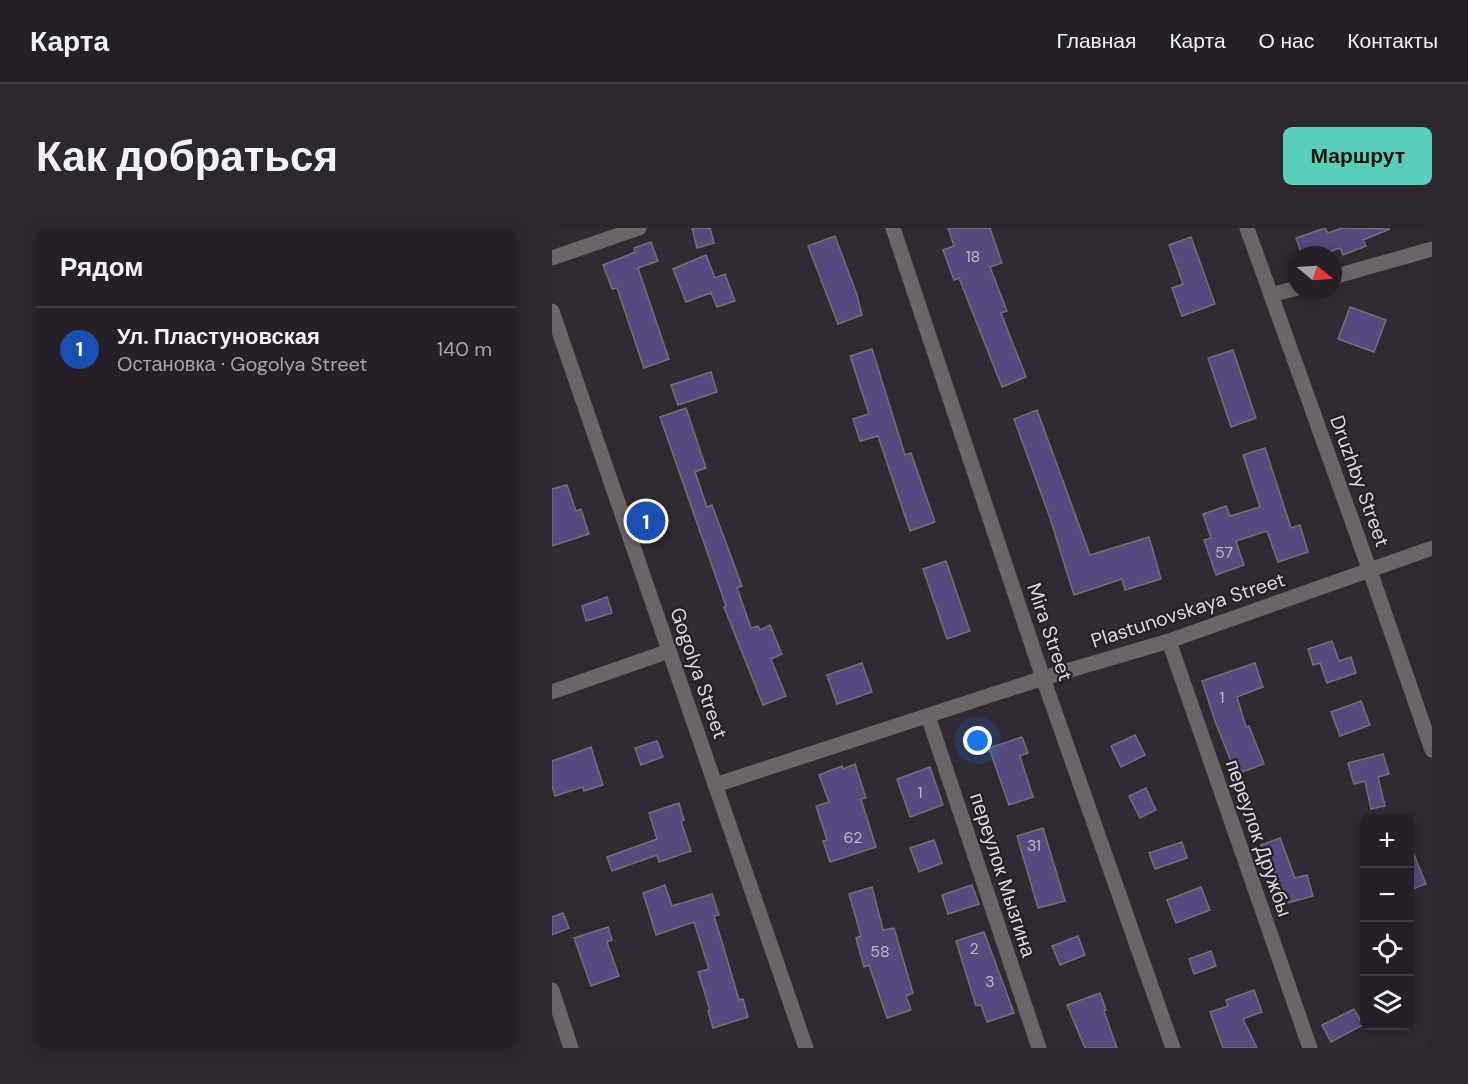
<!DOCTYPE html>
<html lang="ru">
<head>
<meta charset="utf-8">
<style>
  :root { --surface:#242025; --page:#2c282d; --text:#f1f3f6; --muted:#a3a3a7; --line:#413e42; --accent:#5acebc }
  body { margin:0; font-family:"DM Sans",sans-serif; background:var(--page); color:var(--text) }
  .controls { position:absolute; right:18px; bottom:18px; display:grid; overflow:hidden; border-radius:9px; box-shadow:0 3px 15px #0003 }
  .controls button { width:54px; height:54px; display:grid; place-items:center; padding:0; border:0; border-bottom:2px solid var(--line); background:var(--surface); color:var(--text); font:30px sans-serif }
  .compass { position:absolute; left:736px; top:18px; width:54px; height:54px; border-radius:50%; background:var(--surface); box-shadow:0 3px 15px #0003; rotate:108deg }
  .you { position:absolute; left:426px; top:513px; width:21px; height:21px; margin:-15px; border:4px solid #fff; border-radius:50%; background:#1a73e8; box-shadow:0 0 0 9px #1a73e833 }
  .badge { display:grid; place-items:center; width:39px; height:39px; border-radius:50%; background:var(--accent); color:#fff; font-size:20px; font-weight:700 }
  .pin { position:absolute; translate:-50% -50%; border:3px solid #fff; box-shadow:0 2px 6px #0006 }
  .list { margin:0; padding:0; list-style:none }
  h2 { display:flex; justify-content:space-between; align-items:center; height:78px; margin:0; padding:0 24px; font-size:26px }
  h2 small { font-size:20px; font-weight:400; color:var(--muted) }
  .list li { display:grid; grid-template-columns:39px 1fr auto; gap:18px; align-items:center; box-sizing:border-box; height:84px; padding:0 24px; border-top:2px solid var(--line) }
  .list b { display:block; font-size:22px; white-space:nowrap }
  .list p { margin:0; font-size:20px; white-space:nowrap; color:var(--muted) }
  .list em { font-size:20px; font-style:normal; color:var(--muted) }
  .icon { flex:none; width:33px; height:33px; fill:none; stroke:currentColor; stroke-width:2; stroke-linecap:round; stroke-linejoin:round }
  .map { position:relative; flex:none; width:880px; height:820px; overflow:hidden; border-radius:9px }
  header { display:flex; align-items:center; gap:36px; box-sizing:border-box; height:84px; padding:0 30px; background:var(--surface); border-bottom:2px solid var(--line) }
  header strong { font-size:28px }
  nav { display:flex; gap:33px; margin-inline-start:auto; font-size:21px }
  .intro { display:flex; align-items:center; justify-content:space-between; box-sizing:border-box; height:144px; padding:0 36px }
  h1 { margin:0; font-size:42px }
  .button { padding:15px 27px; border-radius:9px; background:var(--accent); color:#111; font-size:21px; font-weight:700 }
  main { display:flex; gap:36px; padding:0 36px }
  aside { flex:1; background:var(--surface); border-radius:9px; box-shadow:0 3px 15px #0003 }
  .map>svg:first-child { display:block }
  .building { fill:#574a7f; stroke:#716f78; stroke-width:1.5 }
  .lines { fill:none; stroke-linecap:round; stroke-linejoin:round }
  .minor { stroke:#6a6567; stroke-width:15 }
  .tertiary { stroke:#6a6567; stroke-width:15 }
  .labels { text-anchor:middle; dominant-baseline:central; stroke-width:4.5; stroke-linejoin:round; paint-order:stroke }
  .number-label { font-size:16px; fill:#bbb4c6 }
  .street-label { font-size:20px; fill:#dcd8dd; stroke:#262127 }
</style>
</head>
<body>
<header>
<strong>Карта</strong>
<nav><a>Главная</a><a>Карта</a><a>О нас</a><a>Контакты</a></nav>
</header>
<div class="intro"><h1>Как добраться</h1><a class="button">Маршрут</a></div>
<main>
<aside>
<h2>Рядом<small></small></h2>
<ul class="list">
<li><span class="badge" style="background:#1a4fb4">1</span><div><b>Ул. Пластуновская</b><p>Остановка · Gogolya Street</p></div><em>140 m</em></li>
</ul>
</aside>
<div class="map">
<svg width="880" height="820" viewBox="0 0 880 820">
  <rect width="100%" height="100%" fill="#302a31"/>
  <!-- building -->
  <g class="building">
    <path d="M 140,0 L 158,0 L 162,15 L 145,20 Z"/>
    <path d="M 396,0 L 438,0 L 450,35 L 438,39 L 455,83 L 449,85 L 474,149 L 450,159 L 407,50 L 402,52 L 391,22 L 402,18 Z"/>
    <path d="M 773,0 L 776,5 L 790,0 L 838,1 L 811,12 L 814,18 L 791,27 L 788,20 L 768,27 L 750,27 L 744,10 Z"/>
    <path d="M 283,8 L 305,67 L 310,87 L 286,96 L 256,18 Z"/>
    <path d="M 639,9 L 663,76 L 630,88 L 620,60 L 631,56 L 617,17 Z"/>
    <path d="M 99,14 L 106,33 L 86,40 L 117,131 L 92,140 L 65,60 L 60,61 L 51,37 L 83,24 L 82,20 Z"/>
    <path d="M 154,27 L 163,50 L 173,46 L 183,73 L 165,79 L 159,65 L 134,74 L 121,41 Z"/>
    <path d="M 798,79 L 834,92 L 822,124 L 786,111 Z"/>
    <path d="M 320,121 L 353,227 L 359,225 L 383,294 L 358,303 L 326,208 L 308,213 L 301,191 L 317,186 L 298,128 Z"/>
    <path d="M 681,122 L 704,190 L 679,199 L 656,130 Z"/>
    <path d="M 159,144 L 165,164 L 126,177 L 119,157 Z"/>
    <path d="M 134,180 L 154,240 L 143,244 L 155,279 L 160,277 L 190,358 L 185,360 L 199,400 L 206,398 L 208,402 L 218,397 L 230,426 L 219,431 L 234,468 L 211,477 L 172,379 L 174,378 L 108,189 Z"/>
    <path d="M 485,182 L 538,327 L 597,309 L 609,351 L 573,362 L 570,351 L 522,367 L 498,290 L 462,191 Z"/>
    <path d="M 713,220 L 739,300 L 748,297 L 756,324 L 726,334 L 715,303 L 684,313 L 692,337 L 664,347 L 652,312 L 659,310 L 651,286 L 674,278 L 678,288 L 708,279 L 691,227 Z"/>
    <path d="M 15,257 L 24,283 L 29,281 L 37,306 L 0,318 L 0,261 Z"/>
    <path d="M 394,333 L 418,403 L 395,411 L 371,341 Z"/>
    <path d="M 55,369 L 60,385 L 34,393 L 30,378 Z"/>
    <path d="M 780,413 L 787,433 L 799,429 L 804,445 L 775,455 L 768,435 L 761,437 L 756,421 Z"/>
    <path d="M 310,435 L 320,464 L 285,476 L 275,447 Z"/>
    <path d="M 703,435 L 711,459 L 685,469 L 694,499 L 697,498 L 712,536 L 684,546 L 663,493 L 650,453 Z"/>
    <path d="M 809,473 L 818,497 L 788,508 L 779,484 Z"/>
    <path d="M 583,507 L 593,527 L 569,539 L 559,518 Z"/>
    <path d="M 470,509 L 476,525 L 468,528 L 481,569 L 457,577 L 437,520 Z"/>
    <path d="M 105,513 L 111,529 L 89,537 L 83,520 Z"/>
    <path d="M 39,519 L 51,557 L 32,563 L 31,559 L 3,568 L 0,558 L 0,533 Z"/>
    <path d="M 831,526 L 837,546 L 826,549 L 833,578 L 819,581 L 813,553 L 802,556 L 796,535 Z"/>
    <path d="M 303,536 L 314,570 L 309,571 L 324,619 L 278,634 L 271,613 L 275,612 L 264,578 L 277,574 L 267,547 L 290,538 L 291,541 Z"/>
    <path d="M 378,539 L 391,577 L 358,589 L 345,551 Z"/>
    <path d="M 594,560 L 604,582 L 588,590 L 577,568 Z"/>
    <path d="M 127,575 L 132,592 L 129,593 L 139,623 L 107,634 L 105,627 L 60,643 L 55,629 L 105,611 L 97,585 Z"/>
    <path d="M 491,600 L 513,673 L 486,680 L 465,608 Z"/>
    <path d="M 728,610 L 743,650 L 755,647 L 761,668 L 732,676 L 721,637 L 717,638 L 709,617 Z"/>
    <path d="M 382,612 L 390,635 L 367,644 L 358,620 Z"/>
    <path d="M 630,614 L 635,630 L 603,641 L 597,625 Z"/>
    <path d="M 858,617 L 874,656 L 858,662 Z"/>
    <path d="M 113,657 L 120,678 L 160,666 L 167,687 L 162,688 L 170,714 L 187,772 L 191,771 L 196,789 L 161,800 L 156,783 L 158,782 L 146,744 L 157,741 L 142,694 L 104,707 L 91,665 Z"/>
    <path d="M 420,657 L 427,676 L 396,686 L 390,667 Z"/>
    <path d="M 320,659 L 331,702 L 342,700 L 361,765 L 354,768 L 359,782 L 335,790 L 317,737 L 312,739 L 304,710 L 309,708 L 297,666 Z"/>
    <path d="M 649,659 L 658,682 L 624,695 L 615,672 Z"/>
    <path d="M 11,685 L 17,700 L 0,707 L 0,689 Z"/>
    <path d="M 56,699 L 60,712 L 55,714 L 67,748 L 39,758 L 22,710 Z"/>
    <path d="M 432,704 L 462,785 L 435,794 L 429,777 L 424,778 L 404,713 Z"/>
    <path d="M 526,708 L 533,727 L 508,737 L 500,718 Z"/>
    <path d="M 659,723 L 664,738 L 642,746 L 637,731 Z"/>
    <path d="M 702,762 L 710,784 L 691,791 L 705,820 L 671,820 L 658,784 L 676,778 L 674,772 Z"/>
    <path d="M 548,765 L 554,782 L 552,783 L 565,820 L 533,820 L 515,777 Z"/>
    <path d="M 802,781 L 811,797 L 779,814 L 770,797 Z"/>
  </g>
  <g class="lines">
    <!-- minor -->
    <g class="minor">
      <path d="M 341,0 L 491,450 L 621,820"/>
      <path d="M 695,0 L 818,343 L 880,522"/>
      <path d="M 0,30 L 87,0"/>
      <path d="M 781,49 L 880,21"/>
      <path d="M 719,67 L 745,60"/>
      <path d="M 617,413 L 758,820"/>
      <path d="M 0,464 L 117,423"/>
      <path d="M 376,488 L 487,820"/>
      <path d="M 163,557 L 491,450 L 617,413 L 880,320"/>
      <path d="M 0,762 L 19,820"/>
    </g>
    <!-- tertiary -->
    <path class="tertiary" d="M 0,83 L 254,820"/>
  </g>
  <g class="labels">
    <!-- number labels -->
    <g class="number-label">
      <text x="421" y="28">18</text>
      <text x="672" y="324">57</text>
      <text x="670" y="469">1</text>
      <text x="368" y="564">1</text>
      <text x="301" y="609">62</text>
      <text x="482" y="617">31</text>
      <text x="422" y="720">2</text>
      <text x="328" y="723">58</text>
      <text x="438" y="753">3</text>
    </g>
    <!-- street labels -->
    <g class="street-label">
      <text transform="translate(808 253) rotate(70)">Druzhby Street</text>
      <text transform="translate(636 382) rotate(-18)">Plastunovskaya Street</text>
      <text transform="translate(498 404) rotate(71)">Mira Street</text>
      <text transform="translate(147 445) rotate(71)">Gogolya Street</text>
      <text transform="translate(707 610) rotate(71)">переулок Дружбы</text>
      <text transform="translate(451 647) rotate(72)">переулок Мызгина</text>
    </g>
  </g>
</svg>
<div class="controls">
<button>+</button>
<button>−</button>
<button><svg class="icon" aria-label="locate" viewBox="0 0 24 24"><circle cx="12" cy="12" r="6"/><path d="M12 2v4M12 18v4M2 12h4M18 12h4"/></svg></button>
<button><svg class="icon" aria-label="layers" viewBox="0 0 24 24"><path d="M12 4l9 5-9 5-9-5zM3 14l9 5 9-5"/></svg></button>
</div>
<svg class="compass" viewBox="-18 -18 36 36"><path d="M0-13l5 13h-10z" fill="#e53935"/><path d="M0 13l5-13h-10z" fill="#a3a3a7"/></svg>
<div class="you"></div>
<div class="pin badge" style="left:94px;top:293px;background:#1a4fb4">1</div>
</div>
</main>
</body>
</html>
